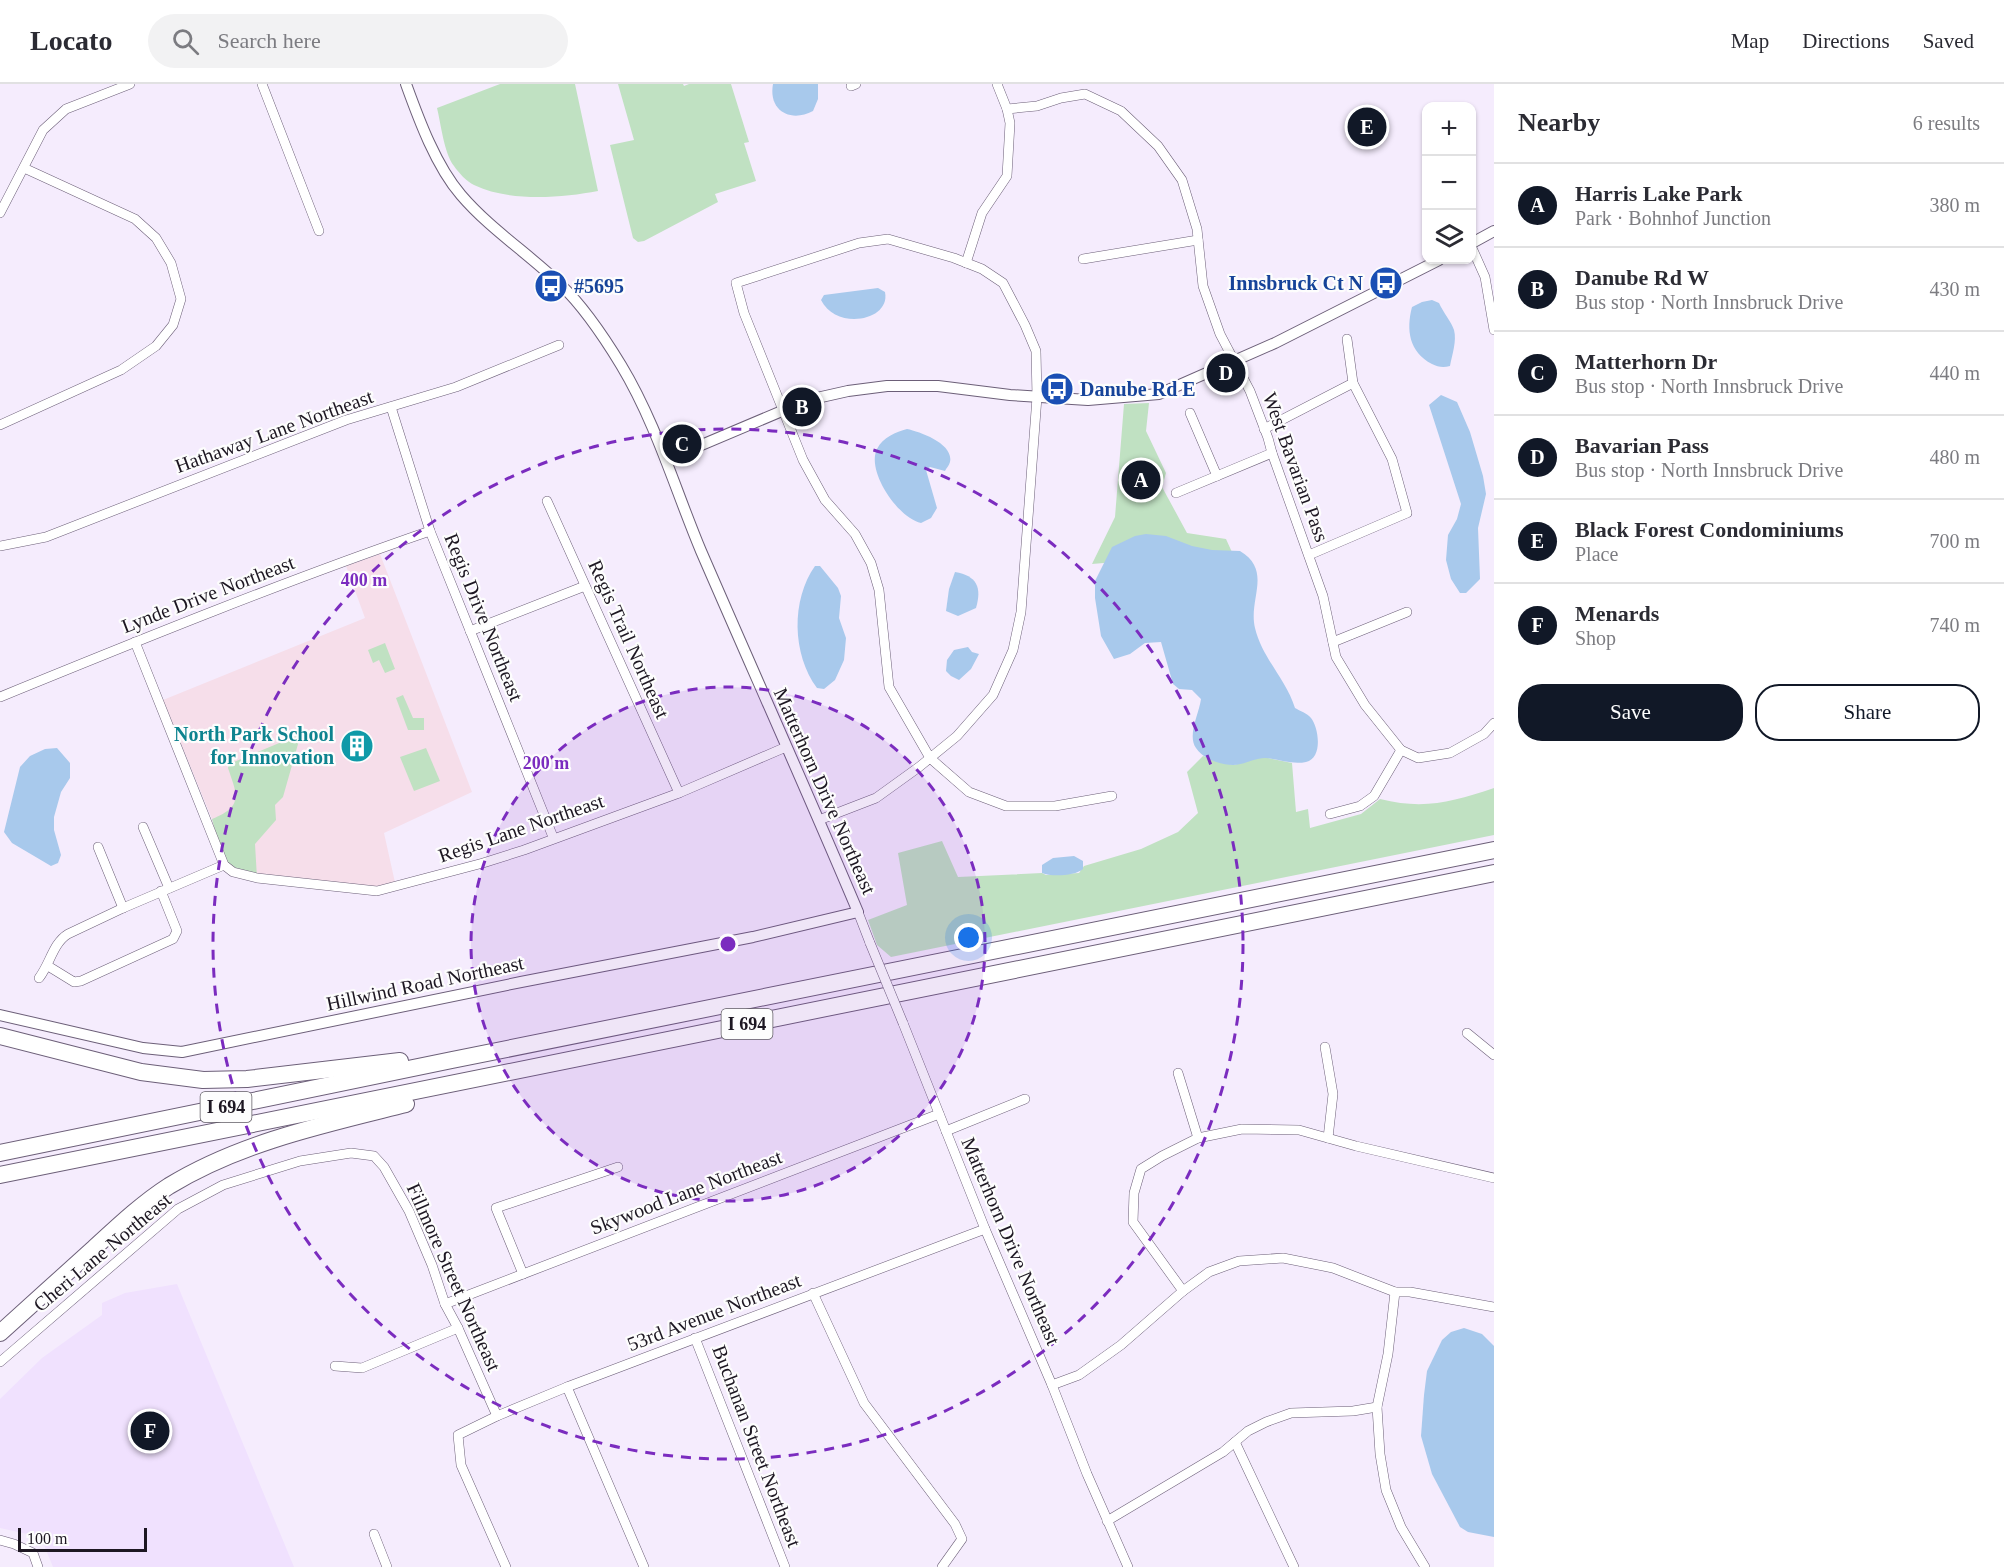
<!DOCTYPE html>
<html lang="en">
<head>
<meta charset="utf-8">
<style>
  :root { --surface:#fff; --page:#f2f2f3; --text:#2b2b33; --muted:#7c7c81; --line:#e1e1e2; --accent:#111827 }
  body { margin:0; font-family:Georgia,serif; background:var(--page); color:var(--text) }
  .controls { position:absolute; right:18px; top:18px; display:grid; overflow:hidden; border-radius:12px; box-shadow:0 2px 4px #0004 }
  .controls button { width:54px; height:54px; display:grid; place-items:center; padding:0; border:0; border-bottom:2px solid var(--line); background:var(--surface); color:var(--text); font:30px sans-serif }
  .scale { position:absolute; left:18px; bottom:15px; width:129px; box-sizing:border-box; padding-left:6px; border:3px solid #1d1722; border-top:0; font-size:16px; line-height:21px; white-space:nowrap; color:#1d1722; -webkit-text-stroke:4px #fdfdfd; paint-order:stroke }
  .you { position:absolute; left:969px; top:854px; width:21px; height:21px; margin:-15px; border:4px solid #fff; border-radius:50%; background:#1a73e8; box-shadow:0 0 0 9px #1a73e833 }
  .badge { display:grid; place-items:center; width:39px; height:39px; border-radius:50%; background:var(--accent); color:#fff; font-size:20px; font-weight:700 }
  .pin { position:absolute; translate:-50% -50%; border:3px solid #fff; box-shadow:0 2px 6px #0006 }
  .list { margin:0; padding:0; list-style:none }
  h2 { display:flex; justify-content:space-between; align-items:center; height:78px; margin:0; padding:0 24px; font-size:26px }
  h2 small { font-size:20px; font-weight:400; color:var(--muted) }
  .list li { display:grid; grid-template-columns:39px 1fr auto; gap:18px; align-items:center; box-sizing:border-box; height:84px; padding:0 24px; border-top:2px solid var(--line) }
  .list b { display:block; font-size:22px; white-space:nowrap }
  .list p { margin:0; font-size:20px; white-space:nowrap; color:var(--muted) }
  .list em { font-size:20px; font-style:normal; color:var(--muted) }
  .actions { display:flex; gap:12px; padding:18px 24px }
  .actions a { flex:1; padding:14px 0; border:2px solid var(--accent); border-radius:24px; text-align:center; font-size:21px; color:var(--accent) }
  .actions .main { background:var(--accent); color:#fff }
  .icon { flex:none; width:33px; height:33px; fill:none; stroke:currentColor; stroke-width:2; stroke-linecap:round; stroke-linejoin:round }
  .map { position:relative; flex:none; width:1494px; height:1483px; overflow:hidden }
  header { display:flex; align-items:center; gap:36px; box-sizing:border-box; height:84px; padding:0 30px; background:var(--surface); border-bottom:2px solid var(--line) }
  header strong { font-size:28px }
  nav { display:flex; gap:33px; margin-inline-start:auto; font-size:21px }
  .search { width:420px; height:54px; background:var(--page); display:flex; align-items:center; gap:15px; box-sizing:border-box; padding:0 21px; border-radius:33px; color:var(--muted); font-size:22px }
  main { display:flex }
  aside { flex:1; background:var(--surface) }
  .map>svg:first-child { display:block }
  .built { fill:#f0e1fe }
  .education { fill:#f6deea }
  .green { fill:#c0e1c2 }
  .water { fill:#a8c9ec }
  .lines { fill:none; stroke-linecap:round; stroke-linejoin:round }
  .minor-casing { stroke:#6c5f78; stroke-width:10 }
  .tertiary-casing { stroke:#6c5f78; stroke-width:12 }
  .motorway-casing { stroke:#6c5f78; stroke-width:18 }
  .minor { stroke:#fff; stroke-width:9 }
  .tertiary { stroke:#fff; stroke-width:10 }
  .motorway { stroke:#fff; stroke-width:16 }
  .minor-bridge-casing { stroke:#6c5f78; stroke-width:10; stroke-linecap:butt }
  .minor-bridge { stroke:#fff; stroke-width:9 }
  .ring { fill:none; stroke:#7b2cbf; stroke-width:3; stroke-dasharray:10 8 }
  .labels { text-anchor:middle; dominant-baseline:central; stroke-width:4.5; stroke-linejoin:round; paint-order:stroke }
  .shield { fill:#fdfdfd; stroke:#605c64; stroke-width:1.5 }
  .shield-label { font-size:18px; font-weight:bold; fill:#1d1722 }
  .transit-label { font-size:20px; font-weight:bold; fill:#164399; stroke:#fdfdfd; text-anchor:start }
  .street-label { font-size:20px; fill:#1d1722; stroke:#fdfdfd }
  .culture-label { font-size:20px; font-weight:bold; fill:#0d838f; stroke:#fdfdfd; text-anchor:end }
  .centre { fill:#7b2cbf; stroke:#fdfdfd; stroke-width:3 }
  .ring-label { font-size:18px; text-anchor:middle; font-weight:bold; fill:#7b2cbf; stroke:#fdfdfd; stroke-width:4.5; stroke-linejoin:round; paint-order:stroke }
</style>
</head>
<body>
<header>
<strong>Locato</strong>
<div class="search"><svg class="icon" aria-label="search" viewBox="0 0 24 24"><circle cx="10" cy="10" r="6"/><path d="M15 15l6 6"/></svg>Search here</div>
<nav><a>Map</a><a>Directions</a><a>Saved</a></nav>
</header>
<main>
<div class="map">
<svg width="1494" height="1483" viewBox="0 0 1494 1483">
  <rect width="100%" height="100%" fill="#f5ecfd"/>
  <!-- built -->
  <path class="built" d="M 177,1200 L 294,1483 L 53,1483 L 44,1461 L 27,1450 L 0,1444 L 0,1315 L 42,1274 L 102,1231 L 102,1219 L 125,1209 Z"/>
  <!-- education -->
  <path class="education" d="M 380,470 L 472,708 L 384,749 L 396,803 L 377,807 L 257,794 L 224,781 L 212,735 L 163,616 L 365,534 L 346,482 Z"/>
  <!-- green -->
  <g class="green">
    <path d="M 500,0 L 575,0 L 598,107 C 561,114 509,118 474,101 C 467,98 458,88 454,82 C 444,69 441,40 437,24 Z"/>
    <path d="M 618,0 L 683,0 L 684,2 L 689,0 L 731,0 L 749,58 L 744,59 L 756,97 L 715,110 L 718,118 L 644,157 L 638,158 L 633,154 L 610,61 L 634,56 Z"/>
    <path d="M 1149,319 L 1146,347 L 1166,389 L 1162,403 L 1187,449 L 1226,455 L 1236,477 L 1115,478 L 1092,480 L 1115,433 L 1124,320 Z"/>
    <path d="M 385,559 L 395,585 L 385,589 L 379,576 L 373,579 L 368,566 Z"/>
    <path d="M 403,611 L 413,634 L 424,634 L 424,646 L 408,646 L 396,614 Z"/>
    <path d="M 296,652 L 300,653 L 283,713 L 275,721 L 276,736 L 255,760 L 257,794 L 224,781 L 212,735 C 244,722 237,711 228,684 L 229,680 Z"/>
    <path d="M 426,664 L 440,697 L 414,707 L 400,673 Z"/>
    <path d="M 1203,672 L 1220,678 L 1234,681 L 1258,674 L 1268,674 L 1292,679 L 1296,728 L 1308,725 L 1310,744 L 1361,730 L 1380,715 C 1424,726 1452,718 1494,704 L 1494,751 L 891,873 L 877,861 L 868,836 L 907,821 L 898,769 L 942,757 L 958,793 L 1042,789 L 1046,791 L 1079,789 L 1084,782 L 1141,765 L 1178,748 L 1198,729 L 1187,688 Z"/>
  </g>
  <!-- water -->
  <g class="water">
    <path d="M 773,0 L 818,0 L 818,15 L 813,27 C 791,39 768,27 773,0 Z"/>
    <path d="M 878,204 L 885,208 C 891,237 836,247 821,216 L 824,211 Z"/>
    <path d="M 1432,216 L 1439,219 C 1443,228 1452,239 1454,246 C 1457,257 1452,271 1450,282 C 1443,284 1438,283 1432,280 C 1409,268 1406,246 1412,223 L 1422,218 Z"/>
    <path d="M 1441,311 L 1457,318 L 1470,348 L 1483,392 L 1486,410 L 1478,444 L 1480,495 L 1466,509 L 1460,509 L 1451,495 L 1446,476 L 1448,451 L 1457,435 L 1461,420 L 1429,321 Z"/>
    <path d="M 907,345 C 921,348 954,360 950,378 C 949,382 946,384 945,387 L 930,383 L 926,386 L 937,424 L 931,434 L 921,439 C 898,434 866,387 877,365 C 883,353 896,348 907,345 Z"/>
    <path d="M 1146,450 L 1166,452 L 1192,462 L 1212,466 L 1240,467 C 1273,487 1248,515 1255,544 C 1262,574 1286,595 1295,624 C 1300,627 1307,629 1311,634 C 1319,644 1323,674 1306,678 C 1292,681 1279,675 1265,674 C 1254,674 1244,681 1233,681 C 1221,681 1203,675 1196,664 C 1187,651 1199,630 1201,615 L 1192,606 L 1179,605 L 1173,600 L 1161,558 L 1145,559 L 1130,570 L 1114,575 L 1101,552 L 1095,514 L 1095,497 L 1112,463 L 1135,452 Z"/>
    <path d="M 815,482 L 820,482 L 838,504 L 841,512 L 839,534 L 846,554 L 844,576 L 835,596 L 824,605 L 817,604 C 792,570 791,516 815,482 Z"/>
    <path d="M 955,488 C 977,492 982,503 976,524 L 958,532 L 946,527 L 949,505 Z"/>
    <path d="M 968,563 L 972,568 L 979,570 L 971,585 L 959,596 L 951,592 L 946,587 L 947,576 L 954,566 Z"/>
    <path d="M 57,664 L 70,679 L 70,694 L 61,708 L 54,733 L 54,746 L 61,771 L 58,779 L 51,782 L 12,759 L 4,748 L 20,683 L 30,672 L 45,665 Z"/>
    <path d="M 1074,772 L 1083,777 L 1083,785 C 1075,792 1051,793 1042,789 L 1042,781 L 1053,774 Z"/>
    <path d="M 1464,1244 L 1482,1250 L 1494,1262 L 1494,1453 L 1468,1448 L 1460,1443 L 1432,1390 L 1421,1352 L 1424,1311 L 1427,1287 L 1442,1256 L 1451,1248 Z"/>
  </g>
  <g class="lines">
    <!-- minor casing -->
    <g class="minor-casing">
      <g id="minor">
        <path d="M 262,0 L 319,147"/>
        <path d="M 851,2 L 856,0"/>
        <path d="M 1007,25 L 1037,22 L 1061,14 L 1085,10 L 1121,27 L 1158,62 L 1182,96 L 1197,145 L 1203,202 L 1220,250 L 1250,307 L 1268,354 L 1272,369 L 1323,512 L 1336,573 L 1365,621 L 1401,666 L 1418,674 L 1450,669 L 1484,650 L 1494,639"/>
        <path d="M 0,129 L 43,46 L 66,25 L 130,0"/>
        <path d="M 1472,164 L 1485,193 L 1494,246"/>
        <path d="M 1083,175 L 1198,156"/>
        <path d="M 966,179 L 982,129 L 1007,92 L 1010,39 L 1007,25 L 997,0"/>
        <path d="M 391,323 L 430,447 L 553,753"/>
        <path d="M 1190,329 L 1217,392"/>
        <path d="M 0,341 L 121,286 L 156,262 L 173,241 L 181,215 L 171,179 L 156,154 L 135,135 L 24,84"/>
        <path d="M 1264,345 L 1353,299"/>
        <path d="M 1176,409 L 1272,369"/>
        <path d="M 547,417 L 679,709"/>
        <path d="M 0,462 L 46,453 L 346,336 L 456,303 L 559,261"/>
        <path d="M 1309,471 L 1407,429 L 1392,375 L 1353,299 L 1347,255"/>
        <path d="M 470,547 L 585,502"/>
        <path d="M 135,558 L 224,781 L 233,788 L 257,794 L 377,807 L 483,779 L 524,766 L 679,709 L 786,663"/>
        <path d="M 1333,558 L 1407,528"/>
        <path d="M 0,613 C 142,555 285,497 430,447"/>
        <path d="M 1330,730 L 1360,722 L 1374,712 L 1401,666"/>
        <path d="M 819,736 L 876,714 L 919,683 L 957,652 L 993,611 L 1013,566 L 1021,528 L 1037,313 L 1036,267 L 1025,241 L 1003,199 L 982,185 L 954,174 L 888,155 L 859,159 L 736,199 L 744,229 L 803,376 L 825,416 L 855,450 L 871,479 L 879,506 L 889,603 L 930,674 L 969,708 L 1006,722 L 1055,722 L 1112,712"/>
        <path d="M 143,743 L 169,804"/>
        <path d="M 98,763 L 123,824"/>
        <path d="M 858,828 L 870,859"/>
        <path d="M 48,882 L 74,898 L 81,897 L 173,855 L 177,847 L 161,807"/>
        <path d="M 39,894 C 50,880 53,859 68,850 L 123,824 L 224,781"/>
        <path d="M 903,939 L 985,1145 L 1052,1301 L 1087,1390 L 1128,1483"/>
        <path d="M 1467,949 L 1494,971"/>
        <path d="M 1325,963 L 1333,1010 L 1328,1054"/>
        <path d="M 1178,989 L 1198,1054"/>
        <path d="M 946,1047 L 1025,1015"/>
        <path d="M 523,1190 L 496,1124 L 618,1083"/>
        <path d="M 1183,1207 L 1133,1138 L 1134,1109 L 1141,1085 L 1162,1072 L 1198,1054 L 1242,1045 L 1299,1046 L 1356,1062 L 1494,1094"/>
        <path d="M 1395,1208 L 1388,1270 L 1377,1323 L 1380,1370 L 1386,1406 L 1401,1443 L 1425,1483"/>
        <path d="M 813,1209 L 864,1319 L 955,1440 L 962,1455 L 942,1483"/>
        <path d="M 445,1220 L 939,1030"/>
        <path d="M 695,1254 L 785,1483"/>
        <path d="M 0,1278 L 178,1125 L 223,1101 L 300,1077 L 351,1069 L 374,1072 L 384,1083 L 409,1127 L 432,1181 L 445,1220 L 458,1244 L 497,1332"/>
        <path d="M 335,1282 L 362,1284 L 458,1244"/>
        <path d="M 1052,1301 L 1079,1291 L 1121,1261 L 1183,1207 L 1209,1188 L 1239,1177 L 1283,1174 L 1333,1184 L 1395,1208 L 1410,1208 L 1494,1223"/>
        <path d="M 567,1303 L 644,1483"/>
        <path d="M 1235,1358 L 1294,1483"/>
        <path d="M 1107,1437 L 1223,1368 L 1248,1347 L 1266,1338 L 1291,1329 L 1353,1327 L 1377,1323"/>
        <path d="M 374,1450 L 387,1483"/>
        <path d="M 0,1456 L 14,1460 L 33,1469 L 38,1483"/>
        <path d="M 506,1483 L 461,1381 L 458,1351 L 497,1332 L 567,1303 L 985,1145"/>
      </g>
    </g>
    <!-- tertiary casing -->
    <g class="tertiary-casing">
      <g id="tertiary">
        <path d="M 1472,159 L 1494,147"/>
        <path d="M 666,376 L 808,316 L 848,307 L 887,302 L 938,302 L 1010,311 L 1088,316 L 1159,310 L 1275,259 L 1439,176"/>
        <path d="M 0,931 L 143,964 L 182,968 L 521,898 L 753,853 L 858,828 C 807,707 753,587 701,467 C 675,405 656,339 621,281 C 604,253 585,224 561,201 C 529,170 490,145 461,111 C 436,82 419,36 406,0"/>
      </g>
    </g>
    <!-- motorway casing -->
    <g class="motorway-casing">
      <g id="motorway">
        <path d="M 0,952 L 141,988 L 203,996 L 247,995 L 400,977"/>
        <path d="M 0,1069 L 452,976 L 1494,766"/>
        <path d="M 0,1091 L 1494,789"/>
        <path d="M 0,1249 C 31,1221 61,1194 92,1166 C 116,1144 141,1120 169,1102 C 241,1058 326,1040 406,1020"/>
      </g>
    </g>
    <!-- minor -->
    <use href="#minor" class="minor"/>
    <!-- tertiary -->
    <use href="#tertiary" class="tertiary"/>
    <!-- motorway -->
    <use href="#motorway" class="motorway"/>
    <!-- minor-bridge casing -->
    <g class="minor-bridge-casing">
      <path id="minor-bridge" d="M 870,859 L 903,939"/>
    </g>
    <!-- minor-bridge -->
    <use href="#minor-bridge" class="minor-bridge"/>
  </g>
  <!-- distance rings -->
  <circle cx="728" cy="860" r="257" fill="#7b2cbf" fill-opacity=".12"/>
  <g class="ring">
    <circle cx="728" cy="860" r="257"/>
    <circle cx="728" cy="860" r="515"/>
  </g>
  <!-- icons -->
  <defs>
    <g id="bus-disc" transform="scale(1.725)"><circle r="9.5" fill="#1a4fb4" stroke="#fdfdfd"/><path d="M-5-6H5V4H4V6H2V4H-2V6H-4V4H-5ZM-3.5-4V0h7V-4ZM-3.5 1.2v1.5H-2V1.2ZM2 1.2v1.5H3.5V1.2Z" fill="#fff"/></g>
    <g id="building-disc" transform="scale(1.725)"><circle r="9.5" fill="#0f9aa8" stroke="#fdfdfd"/><path d="M-4-6H4V6H1V3H-1V6H-4ZM-2.5-4.3h1.7v1.8h-1.7ZM.8-4.3h1.7v1.8H.8ZM-2.5-1h1.7V.8h-1.7ZM.8-1h1.7V.8H.8Z" fill="#fff"/></g>
  </defs>
  <g fill-rule="evenodd">
    <use href="#bus-disc" x="1386" y="199"/>
    <use href="#bus-disc" x="551" y="202"/>
    <use href="#bus-disc" x="1057" y="305"/>
    <use href="#building-disc" x="357" y="662"/>
  </g>
  <g class="labels">
    <!-- shield labels -->
    <g class="shield">
      <rect x="721.5" y="925" width="51" height="30" rx="4.5"/>
      <rect x="200.5" y="1008" width="51" height="30" rx="4.5"/>
    </g>
    <g class="shield-label">
      <text x="747" y="940">I 694</text>
      <text x="226" y="1023">I 694</text>
    </g>
    <!-- transit labels -->
    <g class="transit-label">
      <text x="1363" y="199" text-anchor="end">Innsbruck Ct N</text>
      <text x="574" y="202">#5695</text>
      <text x="1080" y="305">Danube Rd E</text>
    </g>
    <!-- street labels -->
    <g class="street-label">
      <text transform="translate(274 347) rotate(-20)">Hathaway Lane Northeast</text>
      <text transform="translate(1296 383) rotate(70)">West Bavarian Pass</text>
      <text transform="translate(208 510) rotate(-21)">Lynde Drive Northeast</text>
      <text transform="translate(484 533) rotate(68)">Regis Drive Northeast</text>
      <text transform="translate(629 555) rotate(66)">Regis Trail Northeast</text>
      <text transform="translate(825 707) rotate(66)">Matterhorn Drive Northeast</text>
      <text transform="translate(521 744) rotate(-19)">Regis Lane Northeast</text>
      <text transform="translate(425 899) rotate(-12)">Hillwind Road Northeast</text>
      <text transform="translate(686 1108) rotate(-21)">Skywood Lane Northeast</text>
      <text transform="translate(1011 1157) rotate(67)">Matterhorn Drive Northeast</text>
      <text transform="translate(102 1168) rotate(-40)">Cheri Lane Northeast</text>
      <text transform="translate(454 1193) rotate(66)">Fillmore Street Northeast</text>
      <text transform="translate(714 1228) rotate(-21)">53rd Avenue Northeast</text>
      <text transform="translate(757 1362) rotate(69)">Buchanan Street Northeast</text>
    </g>
    <!-- culture labels -->
    <g class="culture-label">
      <text x="334" y="650">North Park School<tspan x="334" dy="23">for Innovation</tspan></text>
    </g>
  </g>
  <circle cx="728" cy="860" r="9" class="centre"/>
  <g class="ring-label">
    <text x="364" y="502">400 m</text>
    <text x="546" y="685">200 m</text>
  </g>
</svg>
<div class="controls">
<button>+</button>
<button>−</button>
<button><svg class="icon" aria-label="layers" viewBox="0 0 24 24"><path d="M12 4l9 5-9 5-9-5zM3 14l9 5 9-5"/></svg></button>
</div>
<div class="scale">100 m</div>
<div class="you"></div>
<div class="pin badge" style="left:1141px;top:396px">A</div>
<div class="pin badge" style="left:802px;top:323px">B</div>
<div class="pin badge" style="left:682px;top:360px">C</div>
<div class="pin badge" style="left:1226px;top:289px">D</div>
<div class="pin badge" style="left:1367px;top:43px">E</div>
<div class="pin badge" style="left:150px;top:1347px">F</div>
</div>
<aside>
<h2>Nearby<small>6 results</small></h2>
<ul class="list">
<li><span class="badge">A</span><div><b>Harris Lake Park</b><p>Park · Bohnhof Junction</p></div><em>380 m</em></li>
<li><span class="badge">B</span><div><b>Danube Rd W</b><p>Bus stop · North Innsbruck Drive</p></div><em>430 m</em></li>
<li><span class="badge">C</span><div><b>Matterhorn Dr</b><p>Bus stop · North Innsbruck Drive</p></div><em>440 m</em></li>
<li><span class="badge">D</span><div><b>Bavarian Pass</b><p>Bus stop · North Innsbruck Drive</p></div><em>480 m</em></li>
<li><span class="badge">E</span><div><b>Black Forest Condominiums</b><p>Place</p></div><em>700 m</em></li>
<li><span class="badge">F</span><div><b>Menards</b><p>Shop</p></div><em>740 m</em></li>
</ul>
<div class="actions"><a class="main">Save</a><a>Share</a></div>
</aside>
</main>
</body>
</html>
